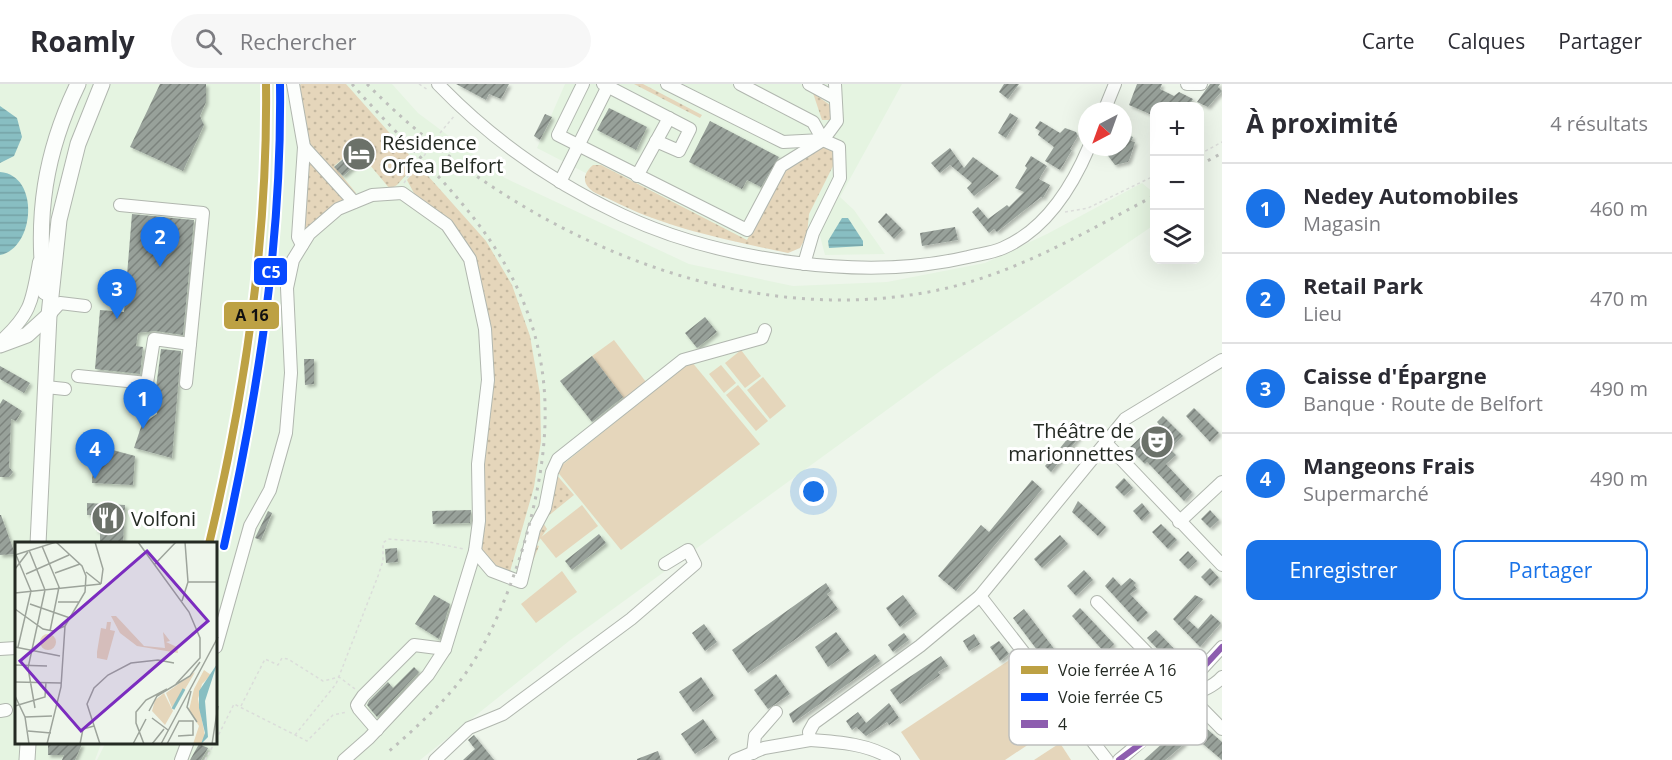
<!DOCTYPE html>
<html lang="fr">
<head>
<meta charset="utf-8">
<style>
  :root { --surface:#fff; --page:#f7f7f7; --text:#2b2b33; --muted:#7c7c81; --line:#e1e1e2; --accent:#1a73e8 }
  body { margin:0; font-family:"Open Sans",sans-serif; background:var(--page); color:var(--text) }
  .controls { position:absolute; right:18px; top:18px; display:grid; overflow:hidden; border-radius:12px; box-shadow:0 6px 24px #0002 }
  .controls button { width:54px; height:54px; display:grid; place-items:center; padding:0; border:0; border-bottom:2px solid var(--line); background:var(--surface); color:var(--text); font:30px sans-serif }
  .compass { position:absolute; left:1078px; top:18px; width:54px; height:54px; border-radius:50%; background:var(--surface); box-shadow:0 6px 24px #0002; rotate:221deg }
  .you { position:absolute; left:814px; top:408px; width:21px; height:21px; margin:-15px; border:4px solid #fff; border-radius:50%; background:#1a73e8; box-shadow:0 0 0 9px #1a73e833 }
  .badge { display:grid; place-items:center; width:39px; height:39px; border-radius:50%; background:var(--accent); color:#fff; font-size:20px; font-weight:700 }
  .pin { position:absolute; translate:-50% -50px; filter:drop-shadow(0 2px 3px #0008) }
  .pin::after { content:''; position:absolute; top:32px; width:21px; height:18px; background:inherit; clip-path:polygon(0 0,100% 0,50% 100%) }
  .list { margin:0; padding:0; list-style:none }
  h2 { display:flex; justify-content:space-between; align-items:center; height:78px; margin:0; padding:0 24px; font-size:26px }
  h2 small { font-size:20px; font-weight:400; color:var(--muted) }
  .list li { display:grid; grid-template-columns:39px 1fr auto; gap:18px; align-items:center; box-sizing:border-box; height:90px; padding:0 24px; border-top:2px solid var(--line) }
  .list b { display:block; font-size:22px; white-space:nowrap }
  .list p { margin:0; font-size:20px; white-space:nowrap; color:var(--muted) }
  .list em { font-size:20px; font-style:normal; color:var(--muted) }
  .actions { display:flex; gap:12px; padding:18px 24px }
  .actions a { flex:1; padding:14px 0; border:2px solid var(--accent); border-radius:12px; text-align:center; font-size:21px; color:var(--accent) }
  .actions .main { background:var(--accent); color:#fff }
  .icon { flex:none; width:33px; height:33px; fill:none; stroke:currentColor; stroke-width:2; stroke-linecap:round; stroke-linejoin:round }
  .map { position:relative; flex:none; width:1222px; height:676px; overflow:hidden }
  header { display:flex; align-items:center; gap:36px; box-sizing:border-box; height:84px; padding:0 30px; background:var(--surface); border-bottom:2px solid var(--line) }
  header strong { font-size:28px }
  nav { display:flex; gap:33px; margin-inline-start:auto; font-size:21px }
  .search { width:420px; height:54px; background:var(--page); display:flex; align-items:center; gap:15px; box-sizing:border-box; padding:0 21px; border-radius:33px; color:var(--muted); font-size:22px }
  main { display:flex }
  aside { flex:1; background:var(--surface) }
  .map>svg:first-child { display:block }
  .built { fill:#e5f4e1 }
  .grass { fill:url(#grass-dots) }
  .pitch { fill:#e5d6bb }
  .water { fill:url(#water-rules) }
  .building { fill:url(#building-hatch); filter:url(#shadow) }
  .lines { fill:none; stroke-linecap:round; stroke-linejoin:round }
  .minor-casing { stroke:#b1b7af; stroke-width:14 }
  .major-casing { stroke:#b1b7af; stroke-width:17 }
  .path { stroke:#dbddda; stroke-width:1.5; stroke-dasharray:3 3; stroke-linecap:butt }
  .minor { stroke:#fcfefc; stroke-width:12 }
  .major { stroke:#fcfefc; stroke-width:15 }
  .rail { stroke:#bec0bc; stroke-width:3; stroke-dasharray:3 6; stroke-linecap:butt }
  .bus-1-casing { stroke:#fff; stroke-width:10 }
  .bus-1 { stroke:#8d5daf; stroke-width:6 }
  .rail-1-casing { stroke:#fff; stroke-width:12 }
  .rail-2-casing { stroke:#fff; stroke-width:12 }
  .rail-1 { stroke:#bda144; stroke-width:8 }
  .rail-2 { stroke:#0749ff; stroke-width:8 }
  .labels { text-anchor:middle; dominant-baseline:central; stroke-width:6; stroke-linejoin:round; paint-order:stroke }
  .poi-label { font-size:20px; fill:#242a23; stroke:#fff; text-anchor:start }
  .inset-river { fill:none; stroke:#88bec2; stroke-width:3 }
  .inset-road { fill:none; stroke:#9da49b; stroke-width:1.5 }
  .view { fill:#7b2cbf; fill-opacity:0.15; stroke:#7b2cbf; stroke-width:3 }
  .inset-edge { fill:none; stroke:#242a23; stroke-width:3 }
  .key { fill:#fff; stroke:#bdbfbd; stroke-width:1.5 }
  .key-label { font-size:16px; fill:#242a23 }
  .line-badge { stroke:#fff; stroke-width:2 }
  .badge-label { font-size:16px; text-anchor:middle; font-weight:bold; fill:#fff }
  .pale-badge-label { font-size:16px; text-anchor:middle; font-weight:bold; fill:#111 }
</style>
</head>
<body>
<header>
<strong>Roamly</strong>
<div class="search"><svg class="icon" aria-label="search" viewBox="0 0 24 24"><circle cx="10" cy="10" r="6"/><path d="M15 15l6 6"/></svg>Rechercher</div>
<nav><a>Carte</a><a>Calques</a><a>Partager</a></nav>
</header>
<main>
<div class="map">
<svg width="1222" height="676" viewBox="0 0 1222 676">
  <defs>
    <pattern id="grass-dots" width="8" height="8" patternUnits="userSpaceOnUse" patternTransform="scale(1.5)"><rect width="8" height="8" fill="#e5d6bb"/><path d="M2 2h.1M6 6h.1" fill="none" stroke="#c4b8a0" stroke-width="1.8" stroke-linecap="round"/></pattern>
    <pattern id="water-rules" width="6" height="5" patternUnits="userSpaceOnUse" patternTransform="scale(1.5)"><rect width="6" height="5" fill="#88bec2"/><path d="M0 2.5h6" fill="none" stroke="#75a3a6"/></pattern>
    <pattern id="building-hatch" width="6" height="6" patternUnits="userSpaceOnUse" patternTransform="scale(1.5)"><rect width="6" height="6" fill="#98a19a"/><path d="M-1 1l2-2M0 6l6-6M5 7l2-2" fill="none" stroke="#7c837d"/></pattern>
    <filter id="shadow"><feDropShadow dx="2.5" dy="2.5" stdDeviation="1.5" flood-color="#0004"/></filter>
  </defs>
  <rect width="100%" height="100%" fill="#eef6eb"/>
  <!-- built -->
  <g class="built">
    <path d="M 0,0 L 392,0 L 418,29 L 505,94 L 689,180 L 793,202 L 887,198 L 985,179 L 1047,150 L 1142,99 L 1154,109 L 1154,141 L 943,285 L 569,557 L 420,676 L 97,676 L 105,660 L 216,660 L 216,460 L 16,460 L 16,660 L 101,660 L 95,676 L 0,676 Z"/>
    <path d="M 565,0 L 902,0 L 840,113 L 854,126 L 885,170 L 825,171 L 820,152 L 804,145 L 786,167 L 687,141 L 537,64 Z"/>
  </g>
  <!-- grass -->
  <g class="grass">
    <path d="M 301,0 L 346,0 L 486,157 L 512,201 L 530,252 L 540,310 L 541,357 L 534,403 L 509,491 L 497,486 L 480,464 L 481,388 L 491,304 L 470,167 L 416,113 L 407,96 L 417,84 L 415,81 L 397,101 L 390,105 L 364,74 L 375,65 L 367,55 L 334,82 L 356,109 L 352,111 L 305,56 L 297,4 Z"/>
    <path d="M 634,0 L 643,0 L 702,31 L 700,34 Z"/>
    <path d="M 813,9 L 830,21 L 834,30 L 830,36 L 822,36 Z"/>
    <path d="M 826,61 L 833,63 L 836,76 L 809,130 L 807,151 L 800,164 L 788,169 C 727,156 665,144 609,115 C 603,112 593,109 589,104 C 581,96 586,87 593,81 L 601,81 L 747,156 L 785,86 Z"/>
    <path d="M 306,68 L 345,116 L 303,154 Z"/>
    <path d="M 555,389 L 574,411 L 542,437 L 547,445 L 536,461 L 539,462 L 529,487 L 541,436 L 554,412 Z"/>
  </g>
  <!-- pitch -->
  <g class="pitch">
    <path d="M 614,256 L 646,298 L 624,315 L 592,272 Z"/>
    <path d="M 741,266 L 761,292 L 745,304 L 725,279 Z"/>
    <path d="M 691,277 L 760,360 L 621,466 L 556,386 Z"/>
    <path d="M 721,281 L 736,299 L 724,309 L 709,290 Z"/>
    <path d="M 763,293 L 786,322 L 770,335 L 747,306 Z"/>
    <path d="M 738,301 L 768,337 L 756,347 L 726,311 Z"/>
    <path d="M 582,421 L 598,442 L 556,474 L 540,454 Z"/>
    <path d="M 562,487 L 577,508 L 536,539 L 521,520 Z"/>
    <path d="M 1011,575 L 1056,642 L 1005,676 L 920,676 L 901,648 Z"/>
    <path d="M 1060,659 L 1071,676 L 1034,676 Z"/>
  </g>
  <!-- water -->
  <g class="water">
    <path d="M 0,22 L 17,34 L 22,53 L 14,72 L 0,79 Z"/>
    <path d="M 0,88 C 40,91 35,164 0,171 Z"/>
    <path d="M 842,134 L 848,134 L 863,157 L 863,162 L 829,164 L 828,157 Z"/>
  </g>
  <!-- building -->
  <g class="building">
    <path d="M 160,0 L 206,0 L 206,18 L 200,32 L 204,41 L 183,87 L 130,63 Z"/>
    <path d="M 456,0 L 509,0 L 501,15 L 489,10 L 486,16 Z"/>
    <path d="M 1004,0 L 1019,0 L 1008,15 L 999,8 Z"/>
    <path d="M 1137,0 L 1162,0 L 1160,5 L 1174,12 L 1179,8 L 1193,15 L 1189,22 L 1181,22 L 1173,18 L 1171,22 L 1155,22 L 1152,31 L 1129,21 Z"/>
    <path d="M 1210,0 L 1220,0 L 1218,3 L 1222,7 L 1208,23 L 1197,18 Z"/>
    <path d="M 609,24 L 647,43 L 636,66 L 597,46 Z"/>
    <path d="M 1010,29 L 1018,34 L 1006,54 L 998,49 Z"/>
    <path d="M 545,30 L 552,33 L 540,56 L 534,52 Z"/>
    <path d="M 710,37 L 779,73 L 761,103 L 747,96 L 742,105 L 689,78 Z"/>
    <path d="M 1040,37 L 1060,49 L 1065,44 L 1076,48 L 1078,52 L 1070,65 L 1072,66 L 1060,86 L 1045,77 L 1054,63 L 1038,51 L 1040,47 L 1035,44 Z"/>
    <path d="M 1125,50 L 1133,53 L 1131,57 L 1135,58 L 1130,74 L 1128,78 L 1115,81 L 1106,69 L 1112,63 L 1123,63 Z"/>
    <path d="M 366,55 L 375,65 L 343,92 L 334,83 Z"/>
    <path d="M 950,64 L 964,84 L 973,73 L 999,92 L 974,112 L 967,104 L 972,99 L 950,81 L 940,89 L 931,79 Z"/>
    <path d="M 1031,72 L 1047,82 L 1039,95 L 1050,101 L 1043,114 L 1041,113 L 997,148 L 994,145 L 989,149 L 972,128 L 978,123 L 988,135 L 1007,121 L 1009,123 L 1024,108 L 1015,104 L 1027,84 L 1025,82 Z"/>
    <path d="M 886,129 L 903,146 L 894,155 L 878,138 Z"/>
    <path d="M 132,130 L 194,136 L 183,251 L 155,247 L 138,249 L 136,262 L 143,263 L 140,290 L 95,285 L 100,226 L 124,228 Z"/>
    <path d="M 955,143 L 958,156 L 922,162 L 920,149 Z"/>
    <path d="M 705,233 L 717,248 L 697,264 L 685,249 Z"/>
    <path d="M 161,265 L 181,267 L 172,374 L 134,364 L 142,340 L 157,330 L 159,304 L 156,304 Z"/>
    <path d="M 592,272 L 623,313 L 592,338 L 560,297 Z"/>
    <path d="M 304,275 L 314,275 L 314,300 L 305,301 Z"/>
    <path d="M 0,282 L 30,299 L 24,309 L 0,295 Z"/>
    <path d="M 3,315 L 22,327 L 16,337 L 11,335 L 9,383 L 13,388 L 9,393 L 0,393 L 0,320 Z"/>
    <path d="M 1194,324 L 1219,349 L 1210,358 L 1186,332 Z"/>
    <path d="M 1163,332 L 1183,352 L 1170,365 L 1176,371 L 1166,380 L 1192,408 L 1184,417 L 1152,383 L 1147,378 L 1145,380 L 1129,364 L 1144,350 L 1150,356 L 1162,344 L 1157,338 Z"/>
    <path d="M 1075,346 L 1081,351 L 1051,388 L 1045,382 Z"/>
    <path d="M 94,361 L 135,372 L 133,401 L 92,399 Z"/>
    <path d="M 1124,394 L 1133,404 L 1124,412 L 1115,403 Z"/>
    <path d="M 1032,396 L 1042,405 L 956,507 L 938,492 L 981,441 L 989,448 Z"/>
    <path d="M 1078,417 L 1106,443 L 1098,452 L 1072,428 Z"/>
    <path d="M 87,419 L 125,421 L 123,460 L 100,460 L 100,447 L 96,447 L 97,436 L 92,436 L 93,431 L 87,431 Z"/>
    <path d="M 1142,419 L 1150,429 L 1142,437 L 1133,427 Z"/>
    <path d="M 471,426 L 470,439 L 433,440 L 432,427 Z"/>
    <path d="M 1210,426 L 1219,436 L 1210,444 L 1201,435 Z"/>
    <path d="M 268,427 L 272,429 L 261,456 L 255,454 Z"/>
    <path d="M 0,431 L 1,431 L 15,470 L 0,471 Z"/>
    <path d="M 1161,440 L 1177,456 L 1168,465 L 1152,448 Z"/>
    <path d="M 599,450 L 606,459 L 572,486 L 565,477 Z"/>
    <path d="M 1060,451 L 1068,460 L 1042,484 L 1034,475 Z"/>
    <path d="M 397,464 L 398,478 L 386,479 L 385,465 Z"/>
    <path d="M 1188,467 L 1197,477 L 1188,485 L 1179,476 Z"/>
    <path d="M 1210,484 L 1219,494 L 1210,502 L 1201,493 Z"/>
    <path d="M 1084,486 L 1093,496 L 1076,512 L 1067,502 Z"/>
    <path d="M 1113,493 L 1121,502 L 1130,494 L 1136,499 L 1134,501 L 1137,505 L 1130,510 L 1148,529 L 1138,538 L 1105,502 Z"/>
    <path d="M 826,499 L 831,507 L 827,510 L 838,525 L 748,589 L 732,566 Z"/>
    <path d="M 434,511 L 450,520 L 439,555 L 415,540 Z"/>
    <path d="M 903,511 L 917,530 L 900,543 L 886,524 Z"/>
    <path d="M 1195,511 L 1203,515 L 1186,534 L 1198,545 L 1211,530 L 1221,539 L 1200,563 L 1173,535 Z"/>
    <path d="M 1080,524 L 1114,560 L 1105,569 L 1072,532 Z"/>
    <path d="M 1024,525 L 1074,591 L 1090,578 L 1095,584 L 1078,598 L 1107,635 L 1096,644 L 1013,534 Z"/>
    <path d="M 704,540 L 717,558 L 705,567 L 692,549 Z"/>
    <path d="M 1156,546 L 1183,574 L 1174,582 L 1147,554 Z"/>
    <path d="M 836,548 L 850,567 L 828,583 L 815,563 Z"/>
    <path d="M 904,549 L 909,556 L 893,568 L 888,561 Z"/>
    <path d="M 974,550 L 980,560 L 969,567 L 963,557 Z"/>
    <path d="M 999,557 L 1009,570 L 1000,577 L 990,563 Z"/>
    <path d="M 875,570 L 880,577 L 793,639 L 789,630 Z"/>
    <path d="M 941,572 L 948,582 L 938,588 L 940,591 L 900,620 L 890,606 Z"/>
    <path d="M 414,583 L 419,588 L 377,633 L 367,621 L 369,617 L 388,598 L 393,604 Z"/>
    <path d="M 776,590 L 790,610 L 768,625 L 754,606 Z"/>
    <path d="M 701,593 L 714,612 L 693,628 L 679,608 Z"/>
    <path d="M 889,619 L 899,634 L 889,641 L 887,638 L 866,652 L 856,643 L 852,646 L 846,637 L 858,628 L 866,639 Z"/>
    <path d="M 703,635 L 717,655 L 695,670 L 681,650 Z"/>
    <path d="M 1206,644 L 1222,658 L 1222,676 L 1197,655 Z"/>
    <path d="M 1175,648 L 1185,659 L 1169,673 L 1165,676 L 1144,676 Z"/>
    <path d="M 474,651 L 494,676 L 463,676 L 475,665 L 468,656 Z"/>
    <path d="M 48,660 L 82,660 L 75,676 L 62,676 L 64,671 L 48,671 Z"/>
    <path d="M 199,660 L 208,664 L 201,676 L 190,676 Z"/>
    <path d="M 658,667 L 661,676 L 637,676 L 637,675 Z"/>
  </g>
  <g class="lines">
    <!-- minor casing -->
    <g class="minor-casing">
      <g id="minor">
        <path d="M 293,0 L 304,63"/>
        <path d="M 438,0 C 490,54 554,99 622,131 C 718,176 864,198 968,173 C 979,170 992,169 1003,164 C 1045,146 1072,103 1089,63"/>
        <path d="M 583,0 L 558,51 L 747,146 L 781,82 L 823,56 L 837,37 L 835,0"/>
        <path d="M 603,0 L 690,45 L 679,67 L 656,57"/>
        <path d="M 667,0 L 783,58 L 822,56"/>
        <path d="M 740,0 L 813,38 L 823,56 L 839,63 L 840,94 L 813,149 L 804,180"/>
        <path d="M 809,0 L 835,14"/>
        <path d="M 1187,0 L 1201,0"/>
        <path d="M 1104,27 L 1115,0"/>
        <path d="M 637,92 L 669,34"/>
        <path d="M 560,98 L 609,0"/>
        <path d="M 120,121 L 203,129 L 190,260"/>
        <path d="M 302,161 L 298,153 L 304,63 L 354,118"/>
        <path d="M 49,231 L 60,219 L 85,222"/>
        <path d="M 0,258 C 31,230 32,218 39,178"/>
        <path d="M 78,292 L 147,299 L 154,255 L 190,260 L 186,299"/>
        <path d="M 46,303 L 65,305"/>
        <path d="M 1105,358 L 1222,481"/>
        <path d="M 1179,438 L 1222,398"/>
        <path d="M 475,467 L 492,487 L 521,498 L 534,445 L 545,424 L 552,388 L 558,375 L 683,276 L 762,254 L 765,246"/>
        <path d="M 980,512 L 1107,676"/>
        <path d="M 1097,518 L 1222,645"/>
        <path d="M 216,563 L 250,442 L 270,406 L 286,349 L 291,289 L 287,204 L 293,176 L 309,150 L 338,125 L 372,111 L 402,109 L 447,141 L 470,175 L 485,245 L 488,296 L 478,380 L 479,437 L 475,467 L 445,565 L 428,591 L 369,654 L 344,676"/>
        <path d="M 0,565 L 16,564"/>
        <path d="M 1189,614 L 1198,589 L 1222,563"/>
        <path d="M 0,627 L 6,626"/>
        <path d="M 377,646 L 359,625 L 357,621 L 363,612 L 414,561 L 445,565"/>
        <path d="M 810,656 C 840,658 869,660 894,676"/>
        <path d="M 753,669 L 755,652 L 776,628"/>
        <path d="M 181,676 L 187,660"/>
        <path d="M 435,676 L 469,644 L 503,630 L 631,535 L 695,480 L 688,466 L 665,480"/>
        <path d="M 735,676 L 764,664 L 810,656 L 809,648 L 814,639 L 920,562 L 980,512 L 1125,335 L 1222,276"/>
        <path d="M 1119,676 C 1143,657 1164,636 1187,616 C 1198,606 1212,605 1222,593"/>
      </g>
    </g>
    <!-- major casing -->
    <g class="major-casing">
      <g id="major">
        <path d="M 45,208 C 35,133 45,68 78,0"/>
        <path d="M 0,261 L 27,251 L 49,231"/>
        <path d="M 38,460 L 49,231 L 59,136 L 78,60 L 102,0"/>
        <path d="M 27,676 L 28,660"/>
      </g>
    </g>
    <!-- path -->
    <g class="path">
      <path d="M 419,0 L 428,6"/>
      <path d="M 440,49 L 455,31"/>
      <path d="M 1200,70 L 1222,58"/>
      <path d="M 424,72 L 430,63"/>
      <path d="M 404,99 L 415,82"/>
      <path d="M 1065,128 L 1088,124 L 1154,92"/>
      <path d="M 241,622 L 265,575 L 278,581 L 282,574 L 288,575 L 323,597 L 339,593 L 355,605"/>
      <path d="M 295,651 L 336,600 L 378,492 L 383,477 L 383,459 L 388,455 L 429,458 L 464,465"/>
      <path d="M 216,656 L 234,620 L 307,657 L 333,631 L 347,628"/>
      <path d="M 205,676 L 214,660"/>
    </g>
    <!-- minor -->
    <use href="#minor" class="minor"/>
    <!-- major -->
    <use href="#major" class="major"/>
    <!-- rail -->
    <g class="rail">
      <path d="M 352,0 C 403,59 470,116 507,184 C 560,279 551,370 521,470 C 507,513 490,556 463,593 C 441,622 413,646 386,670"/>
      <path d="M 367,0 C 512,147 735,251 943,205 C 1019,188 1087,147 1154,112"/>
      <path d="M 1200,81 L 1222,69"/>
    </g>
    <!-- bus-1 casing -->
    <g class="bus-1-casing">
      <path id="bus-1" d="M 1119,676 L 1147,655 L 1189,614 L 1198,589 L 1222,563"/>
    </g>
    <!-- bus-1 -->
    <use href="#bus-1" class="bus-1"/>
    <!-- rail-1 casing -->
    <g class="rail-1-casing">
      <path id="rail-1" d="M 209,460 C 245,310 268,154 266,0"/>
    </g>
    <!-- rail-2 casing -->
    <g class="rail-2-casing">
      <path id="rail-2" d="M 224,462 C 258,309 282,157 280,0"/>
    </g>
    <!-- rail-1 -->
    <use href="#rail-1" class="rail-1"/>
    <!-- rail-2 -->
    <use href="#rail-2" class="rail-2"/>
  </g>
  <!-- icons -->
  <defs>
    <g id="hotel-disc" transform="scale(1.725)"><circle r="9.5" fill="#6b7169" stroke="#fff"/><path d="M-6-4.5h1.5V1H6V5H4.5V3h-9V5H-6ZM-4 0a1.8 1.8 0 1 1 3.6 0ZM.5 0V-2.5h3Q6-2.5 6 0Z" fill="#fff"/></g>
    <g id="theatre-disc" transform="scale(1.725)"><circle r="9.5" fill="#6b7169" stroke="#fff"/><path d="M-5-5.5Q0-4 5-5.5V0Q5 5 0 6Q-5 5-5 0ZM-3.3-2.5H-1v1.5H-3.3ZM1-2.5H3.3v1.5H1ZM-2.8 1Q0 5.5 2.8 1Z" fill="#fff"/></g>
    <g id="restaurant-disc" transform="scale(1.725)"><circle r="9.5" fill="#6b7169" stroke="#fff"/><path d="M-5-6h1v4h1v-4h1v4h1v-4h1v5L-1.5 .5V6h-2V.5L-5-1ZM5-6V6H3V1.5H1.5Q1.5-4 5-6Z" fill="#fff"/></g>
  </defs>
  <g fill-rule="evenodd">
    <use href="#hotel-disc" x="359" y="70"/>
    <use href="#theatre-disc" x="1157" y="358"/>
    <use href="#restaurant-disc" x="108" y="434"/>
  </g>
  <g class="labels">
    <!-- poi labels -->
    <g class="poi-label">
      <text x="382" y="58">Résidence<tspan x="382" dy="23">Orfea Belfort</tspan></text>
      <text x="1134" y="346" text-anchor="end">Théâtre de<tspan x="1134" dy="23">marionnettes</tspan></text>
      <text x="131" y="434">Volfoni</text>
    </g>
  </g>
  <!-- overview -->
  <g transform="translate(15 458)">
    <rect width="202" height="202" fill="#eef6eb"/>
    <path d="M 96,74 L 101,74 L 129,104 L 150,106 L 148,90 L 155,99 L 151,100 L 162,105 L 163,111 L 122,104 L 105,91 ZM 180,130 L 158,168 L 151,151 ZM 149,151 L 158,169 L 150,183 L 137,169 L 140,158 Z" fill="#e5d6bb"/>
    <path d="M 189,128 L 196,133 L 187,142 L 183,157 L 190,194 L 186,202 L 178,202 L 184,184 L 174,168 L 179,147 Z" fill="#e8d7b8"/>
    <path d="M 92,80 L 96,80 L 95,88 L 100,89 L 92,118 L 82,116 L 82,110 L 86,86 L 91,87 ZM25 100a8 8 0 1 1 16 0a8 8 0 1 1-16 0Z" fill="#e5d6bb"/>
    <path d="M 202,122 L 190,159 L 193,195 L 186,202 L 190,191 L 184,166 L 184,149 Z" fill="#88bec2"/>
    <path class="inset-river" d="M 158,167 L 169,147"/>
    <path class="inset-road" d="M 80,0 L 88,27 L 86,42M 123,0 L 174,70 L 185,96 L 185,116 L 161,142M 27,4 L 44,45 L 35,89M 14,8 L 30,48 L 13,126 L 20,166M 0,13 L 41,0 L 67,24 L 71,34 L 70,50 L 50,84 L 46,145 L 32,202M 1,13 L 16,49 L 3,105M 139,23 L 161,0M 0,27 L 13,10M 71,30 L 86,42M 40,31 L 65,22M 11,32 L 54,13M 173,40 L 203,40M 0,41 L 0,65M 0,51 L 86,42M 167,59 L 173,40 L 170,0M 43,60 L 64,60M 15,62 L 55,76M 0,67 L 28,87 L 38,89 L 50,84M 0,105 L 45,114M 0,123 L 32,124M 0,140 L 46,141M 176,149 L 172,165 L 182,180M 0,154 L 10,175 L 14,202M 0,164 L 30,155 L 31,140M 134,169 L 142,154 L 175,134 L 185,120M 10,175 L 37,174M 137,176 L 153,188M 13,189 L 36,191M 65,202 L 68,187 L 79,184M 85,202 L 72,162 L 79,146 L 93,133 L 116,121 L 143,118 L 159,121M 118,202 L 131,177M 129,202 L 121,181 L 121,170 L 131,158 L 152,147M 137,202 L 149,187M 146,202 L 203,95M 152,202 L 164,179 L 178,179 L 178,193 L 163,194M 197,202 L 203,164"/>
    <path class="view" d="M 132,9 L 193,79 L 66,189 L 5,119 Z"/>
    <rect width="202" height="202" class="inset-edge"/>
  </g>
  <!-- legend -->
  <rect x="1009" y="565" width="198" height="96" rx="9" class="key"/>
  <rect x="1021" y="582" width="27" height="8" fill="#bda144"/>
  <rect x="1021" y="609" width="27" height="8" fill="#0749ff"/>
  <rect x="1021" y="636" width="27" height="8" fill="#8d5daf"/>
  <g class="key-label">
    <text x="1058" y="592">Voie ferrée A 16</text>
    <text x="1058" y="619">Voie ferrée C5</text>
    <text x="1058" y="646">4</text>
  </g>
  <g class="line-badge">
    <rect x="253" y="173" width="35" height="29" rx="6" fill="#0749ff"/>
    <rect x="223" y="217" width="57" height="29" rx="6" fill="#bda144"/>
  </g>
  <g class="badge-label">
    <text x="271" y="194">C5</text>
  </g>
  <g class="pale-badge-label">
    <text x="252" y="237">A 16</text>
  </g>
</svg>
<div class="controls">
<button>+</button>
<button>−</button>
<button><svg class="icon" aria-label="layers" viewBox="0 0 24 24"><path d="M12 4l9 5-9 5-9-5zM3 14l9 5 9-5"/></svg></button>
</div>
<svg class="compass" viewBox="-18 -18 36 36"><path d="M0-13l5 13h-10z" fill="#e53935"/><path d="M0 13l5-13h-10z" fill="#7c7c81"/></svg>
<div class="you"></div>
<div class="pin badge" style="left:143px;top:345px">1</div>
<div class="pin badge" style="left:160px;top:183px">2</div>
<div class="pin badge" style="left:117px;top:235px">3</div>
<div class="pin badge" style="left:95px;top:395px">4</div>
</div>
<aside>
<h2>À proximité<small>4 résultats</small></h2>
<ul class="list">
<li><span class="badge">1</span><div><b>Nedey Automobiles</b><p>Magasin</p></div><em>460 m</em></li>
<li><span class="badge">2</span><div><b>Retail Park</b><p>Lieu</p></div><em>470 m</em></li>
<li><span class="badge">3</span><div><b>Caisse d'Épargne</b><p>Banque · Route de Belfort</p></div><em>490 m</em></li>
<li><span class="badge">4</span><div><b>Mangeons Frais</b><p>Supermarché</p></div><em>490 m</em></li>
</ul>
<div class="actions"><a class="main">Enregistrer</a><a>Partager</a></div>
</aside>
</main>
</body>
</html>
